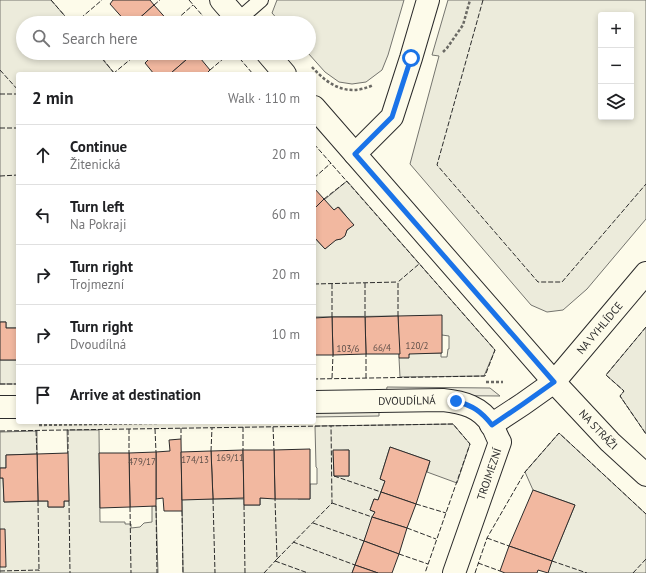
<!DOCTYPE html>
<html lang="en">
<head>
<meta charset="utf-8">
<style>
  :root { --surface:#fff; --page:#f2f2f2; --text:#202124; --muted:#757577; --line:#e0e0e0 }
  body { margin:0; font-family:"PT Sans",sans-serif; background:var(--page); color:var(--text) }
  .controls { position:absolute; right:12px; top:12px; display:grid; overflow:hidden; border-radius:4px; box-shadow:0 2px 6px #0003 }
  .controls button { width:36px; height:36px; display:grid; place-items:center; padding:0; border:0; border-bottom:1px solid var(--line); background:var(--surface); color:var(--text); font:20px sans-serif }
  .stop { position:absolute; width:12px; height:12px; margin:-9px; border:3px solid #1a73e8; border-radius:50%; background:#fff }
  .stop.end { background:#1a73e8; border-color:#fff; box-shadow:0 1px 4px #0008 }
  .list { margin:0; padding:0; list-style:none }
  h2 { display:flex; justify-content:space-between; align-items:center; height:52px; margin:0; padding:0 16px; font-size:17px }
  h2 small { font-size:13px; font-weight:400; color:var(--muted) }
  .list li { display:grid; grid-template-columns:26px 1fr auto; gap:12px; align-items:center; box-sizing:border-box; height:60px; padding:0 16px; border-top:1px solid var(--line) }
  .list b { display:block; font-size:15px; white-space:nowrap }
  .list p { margin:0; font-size:13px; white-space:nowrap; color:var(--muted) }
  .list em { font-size:13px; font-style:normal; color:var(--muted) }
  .icon { flex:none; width:22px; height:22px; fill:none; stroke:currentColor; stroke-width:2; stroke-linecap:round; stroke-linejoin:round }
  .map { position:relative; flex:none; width:646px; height:573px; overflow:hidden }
  .search { position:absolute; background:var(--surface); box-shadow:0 2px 6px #0003; left:16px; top:16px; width:300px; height:44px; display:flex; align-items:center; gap:10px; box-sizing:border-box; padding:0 14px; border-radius:22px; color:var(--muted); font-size:15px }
  .panel { position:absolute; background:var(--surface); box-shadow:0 2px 6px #0003; left:16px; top:72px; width:300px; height:352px; border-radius:4px }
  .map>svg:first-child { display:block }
  .green { fill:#ecebdb; stroke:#74746e; fill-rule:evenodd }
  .parking { fill:#eceadb; stroke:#74746e }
  .building { fill:#f2b8a0; stroke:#2b2b2b }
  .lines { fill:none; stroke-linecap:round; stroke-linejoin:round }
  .service-casing { stroke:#2b2b2b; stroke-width:16 }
  .minor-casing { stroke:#2b2b2b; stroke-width:24 }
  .tertiary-casing { stroke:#2b2b2b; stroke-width:24 }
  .path { stroke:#6a6964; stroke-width:2.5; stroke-dasharray:3 2; stroke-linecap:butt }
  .service { stroke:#fdfbea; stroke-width:14 }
  .minor { stroke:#fdfbea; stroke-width:22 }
  .tertiary { stroke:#fdfbea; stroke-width:22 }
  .fence { stroke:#2b2b2b; stroke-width:1; stroke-dasharray:5 2; stroke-linecap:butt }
  .route { stroke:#1a73e8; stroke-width:5 }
  .labels { text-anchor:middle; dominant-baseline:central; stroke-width:3; stroke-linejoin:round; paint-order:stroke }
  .number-label { font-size:9px; fill:#5d4e48 }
  .street-label { font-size:11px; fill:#2b2b2b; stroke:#fdfbea }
</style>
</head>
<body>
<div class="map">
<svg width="646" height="573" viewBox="0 0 646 573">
  <rect width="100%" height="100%" fill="#fdfbea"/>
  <!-- green -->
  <g class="green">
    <path d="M 0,0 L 51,0 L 71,23 L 23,23 L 23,53 L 97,53 L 115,74 L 18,74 L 18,328 L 6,328 L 6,322 L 0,322 Z"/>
    <path d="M 277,0 L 404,0 L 388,55 L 382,70 L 366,82 L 352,84 L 339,82 L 325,72 L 308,53 L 309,53 L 309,23 L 281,23 L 272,13 Z"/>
    <path d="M 448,0 L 646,0 L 646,219 L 587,289 L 563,310 L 547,312 L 531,305 L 410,164 L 439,56 L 432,55 ZM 601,15 L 631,15 L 631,117 L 601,117 Z"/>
    <path d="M 347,181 L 495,350 L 484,376 L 400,377 L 399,358 L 410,354 L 410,353 L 441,353 L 441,357 L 447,357 L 448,349 L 449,349 L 449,336 L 442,335 L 398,316 L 314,317 L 314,237 L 325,249 L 335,240 L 341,239 L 345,235 L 347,230 L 353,225 L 339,207 L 334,210 L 324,200 Z"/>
    <path d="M 646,327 L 646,434 L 620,396 L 624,391 L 606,375 Z"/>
    <rect x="0" y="360" width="18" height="24"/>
    <path d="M 453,424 L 470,444 L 457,483 L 427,472 L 430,461 L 390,447 L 380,479 L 385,481 L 378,500 L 374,499 L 370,510 L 375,512 L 352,573 L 183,573 L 182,499 L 244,499 L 244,505 L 260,505 L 260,498 L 297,498 L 298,499 L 310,499 L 310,484 L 317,484 L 317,468 L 316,467 L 315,426 ZM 349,450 L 349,476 L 334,476 L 333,451 Z"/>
    <path d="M 67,430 L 99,430 L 100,522 L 125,522 L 125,524 L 131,524 L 131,528 L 140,527 L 144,523 L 152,522 L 152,506 L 156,506 L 158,573 L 0,573 L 0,478 L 3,478 L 4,502 L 48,501 L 48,507 L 64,507 L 64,501 L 69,501 Z"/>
    <path d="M 37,431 L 37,454 L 6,455 L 6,468 L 0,468 L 0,432 Z"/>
    <path d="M 559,433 L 646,514 L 646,573 L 547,573 L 575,505 L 533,490 L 525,472 Z"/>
  </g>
  <!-- parking -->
  <g class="parking">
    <path d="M 387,387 L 490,388 L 500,396 L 386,395 Z"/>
    <path d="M 379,408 L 379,416 L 314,417 L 314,409 Z"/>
  </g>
  <!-- building -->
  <g class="building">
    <path d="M 113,0 L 150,0 L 154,5 L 134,23 L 127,23 L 110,4 Z"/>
    <path d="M 154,5 L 170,23 L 134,23 Z"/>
    <path d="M 153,53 L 194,53 L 170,74 L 154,74 L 145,63 L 151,57 L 153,59 L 156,56 Z"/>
    <path d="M 194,53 L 196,53 L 210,70 L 206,74 L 171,74 L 171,73 Z"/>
    <path d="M 314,188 L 324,199 L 314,209 Z"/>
    <path d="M 324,199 L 334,210 L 338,207 L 354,225 L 347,230 L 345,236 L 341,239 L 336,240 L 325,249 L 314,237 L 314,209 Z"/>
    <path d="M 442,315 L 442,353 L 409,354 L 409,358 L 399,358 L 398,316 Z"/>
    <path d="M 398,316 L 400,354 L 366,354 L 365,317 Z"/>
    <path d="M 332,317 L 365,317 L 366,354 L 333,355 Z"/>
    <path d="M 332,317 L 333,355 L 314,355 L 314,318 Z"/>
    <path d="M 0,322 L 6,322 L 6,328 L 18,328 L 18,360 L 0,360 Z"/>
    <path d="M 181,439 L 182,511 L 164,511 L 163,498 L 156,499 L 156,452 L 170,451 L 169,440 Z"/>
    <path d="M 390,447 L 430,461 L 416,504 L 381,492 L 385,481 L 380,479 Z"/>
    <path d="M 310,449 L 310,499 L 275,499 L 274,450 Z"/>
    <path d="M 243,450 L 244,498 L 213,499 L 211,451 Z"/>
    <path d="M 243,450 L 274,450 L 275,499 L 260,498 L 260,505 L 244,505 Z"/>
    <path d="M 333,450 L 349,450 L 349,476 L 334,476 Z"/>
    <path d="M 211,451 L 213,499 L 182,500 L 181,452 Z"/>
    <path d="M 156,452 L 156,506 L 130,507 L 129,453 Z"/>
    <path d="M 68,453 L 69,501 L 64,501 L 64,507 L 48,507 L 48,501 L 38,501 L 37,454 Z"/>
    <path d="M 99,453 L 129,453 L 130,507 L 100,508 Z"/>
    <path d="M 37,454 L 38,501 L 4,502 L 3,478 L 0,478 L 0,468 L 6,468 L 6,455 Z"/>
    <path d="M 533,490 L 575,505 L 552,561 L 509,546 Z"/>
    <path d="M 381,492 L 416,504 L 407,528 L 372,517 L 375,512 L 370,510 L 374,499 L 378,500 Z"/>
    <path d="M 372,517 L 407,528 L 399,554 L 364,541 Z"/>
    <path d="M 0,529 L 5,529 L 6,567 L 0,567 Z"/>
    <path d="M 364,541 L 399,554 L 392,573 L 378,573 L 355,565 Z"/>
    <path d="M 509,546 L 552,561 L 548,573 L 538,570 L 537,573 L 505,573 L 500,571 Z"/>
    <path d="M 355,565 L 378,573 L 352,573 Z"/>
  </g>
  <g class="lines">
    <!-- service casing -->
    <g class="service-casing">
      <path id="service" d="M 238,20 L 261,0"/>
    </g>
    <!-- minor casing -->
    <g class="minor-casing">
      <g id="minor">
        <path d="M 355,154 L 392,117 L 411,58 L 428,0"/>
        <path id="s1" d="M 314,402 L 443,400 C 463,402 481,407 492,425 C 495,431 497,437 500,442 L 454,573"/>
        <path d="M 0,407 L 18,407"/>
        <path id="s2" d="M 491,425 L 523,404 L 554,382 L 646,273"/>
      </g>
    </g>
    <!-- tertiary casing -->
    <g class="tertiary-casing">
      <g id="tertiary">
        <path d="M 221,0 L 241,23"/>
        <path d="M 267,53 L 285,74"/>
        <path id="s3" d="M 314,107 L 554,382 L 610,442 L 646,475"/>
      </g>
    </g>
    <!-- path -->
    <g class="path">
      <path d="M 443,52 L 447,48 L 463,25 L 470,0"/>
      <path d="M 312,67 C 329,86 348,97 373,85"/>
      <path d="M 486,382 L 503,382"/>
      <path d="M 39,425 L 206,422"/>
    </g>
    <!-- service -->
    <use href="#service" class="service"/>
    <!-- minor -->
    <use href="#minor" class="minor"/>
    <!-- tertiary -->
    <use href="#tertiary" class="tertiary"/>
    <!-- fence -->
    <g class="fence">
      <path d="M 51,0 L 71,23"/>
      <path d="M 189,0 L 209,23"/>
      <path d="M 483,0 L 437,165 L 538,282 L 562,282 L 646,184"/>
      <path d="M 154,5 L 160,0"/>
      <path d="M 176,20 L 193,5"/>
      <path d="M 75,23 L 102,0"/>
      <path d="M 98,53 L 114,73"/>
      <path d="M 235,53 L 253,74"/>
      <path d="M 0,70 L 18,90"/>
      <path d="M 210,70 L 230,53"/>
      <path d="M 115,74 L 114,73 L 138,53"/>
      <path d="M 0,94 L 18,94"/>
      <path d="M 0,128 L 18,128"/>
      <path d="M 314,144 L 495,350 L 485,376 L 314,379"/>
      <path d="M 0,176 L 18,175"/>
      <path d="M 314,178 L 331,163"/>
      <path d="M 324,199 L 347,181"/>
      <path d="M 365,283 L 365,317"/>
      <path d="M 314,284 L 398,282"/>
      <path d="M 398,316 L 398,282 L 419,264"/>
      <path d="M 332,317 L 332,284"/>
      <path d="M 646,327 L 606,375 L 624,391 L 620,396 L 646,434"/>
      <path d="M 332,378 L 333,355"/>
      <path d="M 366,378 L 366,354"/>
      <path d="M 0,384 L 18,384"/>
      <path d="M 243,427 L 243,450"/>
      <path d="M 273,427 L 274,450"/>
      <path d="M 181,428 L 181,439"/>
      <path d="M 129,429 L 129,453"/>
      <path d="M 155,429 L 156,452"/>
      <path d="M 68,430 L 68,453"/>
      <path d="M 0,431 L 453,424 L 470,444 L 425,573"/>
      <path d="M 36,431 L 37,454"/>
      <path d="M 211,451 L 212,428"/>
      <path d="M 334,476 L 381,492"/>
      <path d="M 213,499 L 215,573"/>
      <path d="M 38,501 L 39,570"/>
      <path d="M 69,501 L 70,573"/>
      <path d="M 332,503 L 372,517"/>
      <path d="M 416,504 L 446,513"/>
      <path d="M 244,505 L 245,573"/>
      <path d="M 156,506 L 157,573"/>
      <path d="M 130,507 L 131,573"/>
      <path d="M 182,511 L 183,573"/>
      <path d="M 313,523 L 364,541"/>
      <path d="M 407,528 L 436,539"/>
      <path d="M 487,538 L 509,546"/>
      <path d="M 293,542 L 355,565"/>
      <path d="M 399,554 L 428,564"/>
      <path d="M 277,559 L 332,503 L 331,426"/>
      <path d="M 275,561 L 308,573"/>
      <path d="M 552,561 L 587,573"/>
      <path d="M 478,563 L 500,571"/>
      <path d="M 0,571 L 39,570 L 39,573"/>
      <path d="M 264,573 L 277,559 L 275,499"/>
      <path d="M 475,573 L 487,538 L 525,472 L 559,433 L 646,514"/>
      <path d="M 633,573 L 646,559"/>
    </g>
  </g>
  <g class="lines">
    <!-- route -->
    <path class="route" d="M 411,58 L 392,117 L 355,154 L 554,382 L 523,404 L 492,425 C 481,411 473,406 456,401"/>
  </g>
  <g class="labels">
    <!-- number labels -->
    <g class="number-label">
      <text x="417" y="345">120/2</text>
      <text x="382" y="347">66/4</text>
      <text x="348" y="348">103/6</text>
      <text x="230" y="457">169/11</text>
      <text x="195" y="459">174/13</text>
      <text x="142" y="461">479/17</text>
    </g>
    <!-- street labels -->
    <g class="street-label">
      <text stroke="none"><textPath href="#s2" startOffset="147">NA VYHLÍDCE</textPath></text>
      <text stroke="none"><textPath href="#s1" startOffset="93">DVOUDÍLNÁ</textPath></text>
      <text stroke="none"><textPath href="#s3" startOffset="430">NA STRÁŽI</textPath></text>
      <text transform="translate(489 474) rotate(-71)">TROJMEZNÍ</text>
    </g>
  </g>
</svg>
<div class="controls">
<button>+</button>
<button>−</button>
<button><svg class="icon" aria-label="layers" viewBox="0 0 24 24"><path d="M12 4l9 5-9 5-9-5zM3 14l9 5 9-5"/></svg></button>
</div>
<div class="stop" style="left:411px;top:58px"></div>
<div class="stop end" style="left:456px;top:401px"></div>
<div class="search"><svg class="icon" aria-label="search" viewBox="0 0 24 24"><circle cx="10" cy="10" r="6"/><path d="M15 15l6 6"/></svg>Search here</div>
<section class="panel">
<h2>2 min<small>Walk · 110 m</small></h2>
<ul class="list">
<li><svg class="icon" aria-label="ahead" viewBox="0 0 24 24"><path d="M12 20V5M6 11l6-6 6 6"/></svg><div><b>Continue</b><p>Žitenická</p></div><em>20 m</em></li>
<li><svg class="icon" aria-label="left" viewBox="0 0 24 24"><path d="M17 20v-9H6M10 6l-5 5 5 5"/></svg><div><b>Turn left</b><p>Na Pokraji</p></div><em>60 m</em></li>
<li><svg class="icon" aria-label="right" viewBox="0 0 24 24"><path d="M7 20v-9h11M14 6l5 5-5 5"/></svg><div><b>Turn right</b><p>Trojmezní</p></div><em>20 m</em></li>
<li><svg class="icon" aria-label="right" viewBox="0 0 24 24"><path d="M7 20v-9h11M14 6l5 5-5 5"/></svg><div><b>Turn right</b><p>Dvoudílná</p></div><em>10 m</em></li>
<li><svg class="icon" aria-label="arrive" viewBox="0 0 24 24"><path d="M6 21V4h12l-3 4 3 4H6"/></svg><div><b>Arrive at destination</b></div></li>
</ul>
</section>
</div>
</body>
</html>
